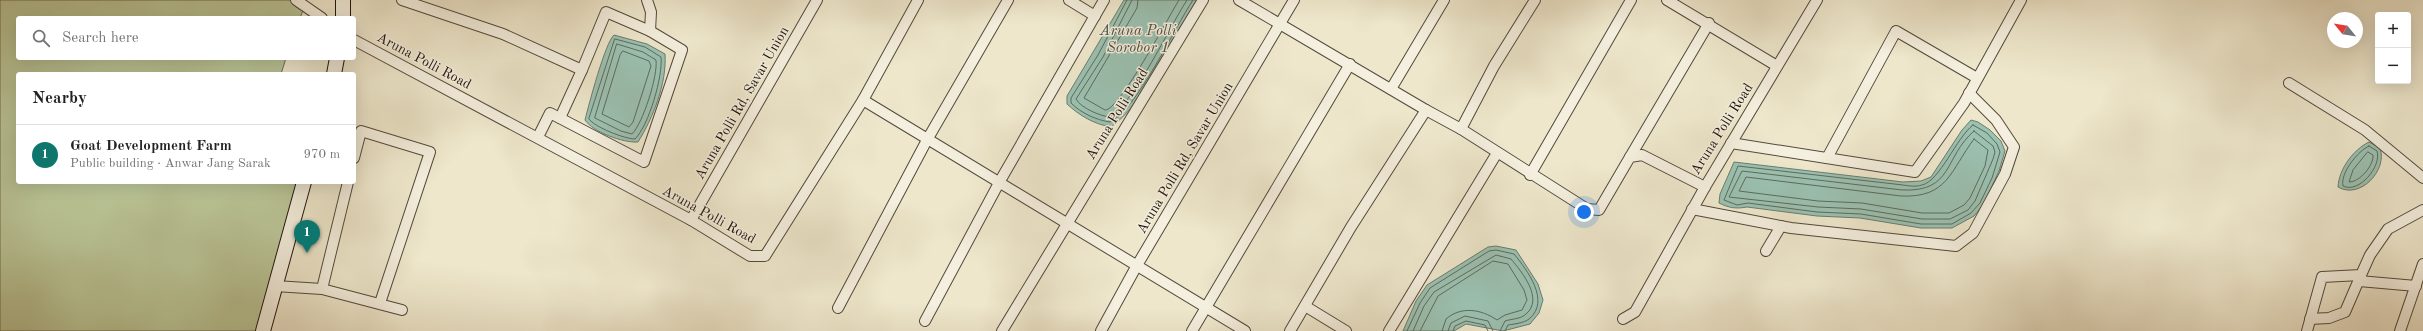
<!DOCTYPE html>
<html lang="en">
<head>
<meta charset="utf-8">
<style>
  :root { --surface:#fff; --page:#f6f6f6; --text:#202124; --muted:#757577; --line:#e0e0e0; --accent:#0f766e }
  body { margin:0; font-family:"Old Standard TT",serif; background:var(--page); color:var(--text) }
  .controls { position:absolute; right:12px; top:12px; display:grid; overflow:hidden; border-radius:4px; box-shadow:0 4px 16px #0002 }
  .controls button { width:36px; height:36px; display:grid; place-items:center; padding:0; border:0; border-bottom:1px solid var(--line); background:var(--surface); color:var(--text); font:20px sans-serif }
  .compass { position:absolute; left:2327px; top:12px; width:36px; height:36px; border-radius:50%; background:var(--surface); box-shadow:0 4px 16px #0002; rotate:300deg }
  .you { position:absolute; left:1584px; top:212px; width:14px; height:14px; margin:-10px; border:3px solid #fff; border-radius:50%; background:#1a73e8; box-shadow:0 0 0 6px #1a73e833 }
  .badge { display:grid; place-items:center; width:26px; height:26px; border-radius:50%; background:var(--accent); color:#fff; font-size:13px; font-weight:700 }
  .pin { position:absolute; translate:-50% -33px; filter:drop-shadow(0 1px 2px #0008) }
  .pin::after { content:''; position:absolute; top:21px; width:14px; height:12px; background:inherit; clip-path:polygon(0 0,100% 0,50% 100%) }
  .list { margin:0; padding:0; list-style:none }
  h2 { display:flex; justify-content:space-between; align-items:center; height:52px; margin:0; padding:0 16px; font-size:17px }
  h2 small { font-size:13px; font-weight:400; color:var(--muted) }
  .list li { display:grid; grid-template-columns:26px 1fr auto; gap:12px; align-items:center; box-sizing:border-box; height:60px; padding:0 16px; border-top:1px solid var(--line) }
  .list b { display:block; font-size:15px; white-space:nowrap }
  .list p { margin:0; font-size:13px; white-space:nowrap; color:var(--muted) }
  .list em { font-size:13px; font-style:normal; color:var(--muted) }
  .icon { flex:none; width:22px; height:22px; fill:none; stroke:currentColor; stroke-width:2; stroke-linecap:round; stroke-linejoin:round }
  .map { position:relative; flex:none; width:2423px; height:331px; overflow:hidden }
  .search { position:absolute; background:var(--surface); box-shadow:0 4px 16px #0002; left:16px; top:16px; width:340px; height:44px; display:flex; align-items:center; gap:10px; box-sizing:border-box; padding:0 14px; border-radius:4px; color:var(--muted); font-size:15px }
  .panel { position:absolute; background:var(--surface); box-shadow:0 4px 16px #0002; left:16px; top:72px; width:340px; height:112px; border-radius:4px }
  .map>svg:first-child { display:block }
  .green { fill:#bac597; stroke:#6c6c52 }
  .water { fill:#9bc1b1; stroke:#697c6f }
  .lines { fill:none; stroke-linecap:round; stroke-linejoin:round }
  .shore { stroke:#5d6a5e; stroke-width:1 }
  .minor-casing { stroke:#53493c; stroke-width:12 }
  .secondary-casing { stroke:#1f140c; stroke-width:16 }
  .minor { stroke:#f4efde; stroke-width:10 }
  .secondary { stroke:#f4efde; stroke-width:14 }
  .labels { text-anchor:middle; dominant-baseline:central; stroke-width:3; stroke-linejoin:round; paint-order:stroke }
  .street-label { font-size:14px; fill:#1f140c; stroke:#f4efde }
  .water-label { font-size:15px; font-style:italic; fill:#4a5146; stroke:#f4efde }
</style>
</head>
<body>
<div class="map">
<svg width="2423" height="331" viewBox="0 0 2423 331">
  <rect width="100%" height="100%" fill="#eee7cc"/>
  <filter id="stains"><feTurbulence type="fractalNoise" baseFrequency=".005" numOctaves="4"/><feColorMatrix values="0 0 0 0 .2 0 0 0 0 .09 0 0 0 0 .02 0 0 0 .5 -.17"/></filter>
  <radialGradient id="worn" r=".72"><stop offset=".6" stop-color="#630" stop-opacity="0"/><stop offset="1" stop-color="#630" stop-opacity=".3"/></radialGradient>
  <!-- green -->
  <path class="green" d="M 0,0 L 296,0 L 305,5 L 300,18 L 18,18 L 18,58 L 286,58 L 281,74 L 18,74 L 18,182 L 304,182 L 264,331 L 0,331 Z"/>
  <!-- water -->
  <g class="water">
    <path d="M 1124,0 L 1197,0 C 1173,38 1147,101 1111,127 C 1094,124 1080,116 1067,104 L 1067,96 Z"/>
    <path d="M 614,35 L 647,44 L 665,54 C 667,83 653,118 638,142 C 623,143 593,132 585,120 C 589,104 605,43 614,35 Z"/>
    <path d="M 1971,120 L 1978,122 L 1990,130 L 2001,141 L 2005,151 L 1999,171 L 1983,205 L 1974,216 L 1952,228 L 1921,228 L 1860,218 L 1817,216 L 1747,207 C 1736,209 1729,208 1719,203 L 1720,194 L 1734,162 L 1903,182 L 1921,181 L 1931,177 L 1962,130 Z"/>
    <path d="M 2369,142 L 2380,148 C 2388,170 2360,200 2338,187 C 2339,169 2353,150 2369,142 Z"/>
    <path d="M 1496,246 L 1516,250 L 1538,284 L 1543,300 L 1539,313 L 1530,324 L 1503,331 L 1466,324 L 1454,331 L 1403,331 L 1416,301 L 1427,285 L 1488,247 Z"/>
  </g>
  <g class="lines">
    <!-- shore -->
    <g class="shore">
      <path d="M 1127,0 L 1098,55 L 1071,98 L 1071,103 C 1081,113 1096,120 1110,122 C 1136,111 1175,27 1193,0"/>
      <path d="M 1132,0 L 1103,57 L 1076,99 C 1081,108 1100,116 1110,117 C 1137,98 1167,31 1187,0"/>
      <path d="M 1138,0 L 1137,8 L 1084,98 L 1105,110 C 1119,111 1169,16 1179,0"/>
      <path d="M 615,39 L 645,47 L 661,57 C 663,76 649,125 635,139 C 625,139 594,127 589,119 Z"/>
      <path d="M 617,44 L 643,52 L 656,60 C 658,76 643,123 632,134 L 621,131 L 595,118 Z"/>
      <path d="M 623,51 L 649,61 L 651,66 L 633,122 L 629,127 L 602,114 L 620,55 Z"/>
      <path d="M 1973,125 L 1987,133 L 1997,144 L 2000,152 L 1992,178 L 1980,203 L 1971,213 L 1952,224 L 1921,224 L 1861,214 L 1817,212 L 1748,203 L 1737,205 L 1724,200 L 1738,166 L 1903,185 C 1909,186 1916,187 1922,185 C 1940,181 1956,138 1973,125 Z"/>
      <path d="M 1974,131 L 1993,146 L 1995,152 L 1993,159 L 1975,201 L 1968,210 L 1950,219 L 1922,219 L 1861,209 L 1818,207 L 1729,197 L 1742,171 L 1902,190 C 1954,192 1943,158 1974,131 Z"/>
      <path d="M 1974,139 L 1988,150 L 1985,166 L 1970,198 L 1964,205 L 1949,213 L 1922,213 L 1862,203 L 1818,201 L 1739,191 L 1746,177 L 1901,196 C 1948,198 1950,171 1974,139 Z"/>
      <path d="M 2369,146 L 2377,151 C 2382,166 2359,194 2343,186 C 2340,173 2358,151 2369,146 Z"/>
      <path d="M 2368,152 L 2373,155 C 2374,165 2360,182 2349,182 L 2353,170 Z"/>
      <path d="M 1407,331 L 1420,303 L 1430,288 L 1489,251 L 1496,250 L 1514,254 C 1527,270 1551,301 1529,319 C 1524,323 1514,324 1508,325 L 1505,331"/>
      <path d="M 1413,331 L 1424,306 L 1434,292 L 1496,255 L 1511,259 C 1522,272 1544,299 1526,314 C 1521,319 1511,319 1505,321 L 1500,331"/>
      <path d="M 1420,331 L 1438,296 L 1493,261 L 1508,264 L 1524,290 L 1527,300 L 1522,310 L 1505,315 L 1497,320 C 1481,309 1461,306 1446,319 L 1442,331"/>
      <path d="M 1448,331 L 1451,323 L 1465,316 L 1488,321 L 1493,331"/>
      <path d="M 1453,331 L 1455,326 L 1466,321 L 1485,325 L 1488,331"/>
    </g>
    <!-- minor casing -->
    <g class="minor-casing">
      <g id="minor">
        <path d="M 296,0 L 322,18"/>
        <path d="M 402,0 L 503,34 L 582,70 L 606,12 L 650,31 L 651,12 L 647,0"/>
        <path d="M 1069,0 L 1095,16"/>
        <path d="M 1239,0 L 1426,110"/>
        <path d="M 1667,0 L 1777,66"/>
        <path d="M 354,40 L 691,220 L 750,256 L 765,256 L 863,100 L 1245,331"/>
        <path d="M 2289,83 L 2365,130 L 2423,178"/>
        <path d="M 1391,89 L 1444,0"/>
        <path d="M 863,100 L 918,0"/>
        <path d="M 560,118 L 582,70"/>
        <path d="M 1461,129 L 1494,66 L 1535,0"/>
        <path d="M 538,137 L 550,113 L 644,162 L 682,50 L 650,31"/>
        <path d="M 1731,143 L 1915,172 L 1964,103 L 2021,0"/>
        <path d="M 1630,157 L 1709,23"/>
        <path d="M 354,158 L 361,131 L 430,152 L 380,303"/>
        <path d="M 1827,158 L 1896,31 L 1977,78"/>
        <path d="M 1530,175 L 1631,0"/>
        <path d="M 1692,209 L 1791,228 L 1956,246 L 1973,233 L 2005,174 L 2014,147 L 1996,120 L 1969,93"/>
        <path d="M 691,220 L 817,0"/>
        <path d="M 1766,251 L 1781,226"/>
        <path d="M 2359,281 L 2416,286"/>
        <path d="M 275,286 L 322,289 L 402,310"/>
        <path d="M 322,289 L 348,182"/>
        <path d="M 1305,306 L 1346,331"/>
        <path d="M 838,308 L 927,140 L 1008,0"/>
        <path d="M 1623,319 L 1635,312 L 1705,187"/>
        <path d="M 2310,319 L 2329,318 L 2345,312 L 2361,275"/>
        <path d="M 925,321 L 1000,181 L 1104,0"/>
        <path d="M 1002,331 L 1203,0"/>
        <path d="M 1101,331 L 1136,267 L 1294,0"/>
        <path d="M 1192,331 L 1350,64"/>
        <path d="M 1290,331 L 1351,227 L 1426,110 L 1461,129 L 1587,209 L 1599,210 L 1630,157 L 1642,155 L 1705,187 L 1817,0"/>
        <path d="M 1389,331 L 1497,153"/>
        <path d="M 2307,331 L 2322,277 L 2361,275 L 2370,255 L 2388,229 L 2423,210"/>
        <path d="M 2400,331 L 2423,264"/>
      </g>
    </g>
    <!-- secondary casing -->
    <g class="secondary-casing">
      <g id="secondary">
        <path d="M 343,18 L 343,0"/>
        <path d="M 334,74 L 337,58"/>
        <path d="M 263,331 L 304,182"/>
      </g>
    </g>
    <!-- minor -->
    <use href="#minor" class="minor"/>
    <!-- secondary -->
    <use href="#secondary" class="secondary"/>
  </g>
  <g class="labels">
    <!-- street labels -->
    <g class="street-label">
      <text transform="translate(424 61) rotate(28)">Aruna Polli Road</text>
      <text transform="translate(742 103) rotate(-60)">Aruna Polli Rd, Savar Union</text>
      <text transform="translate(1117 114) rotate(-58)">Aruna Polli Road</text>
      <text transform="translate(1722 129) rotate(-58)">Aruna Polli Road</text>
      <text transform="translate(1185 158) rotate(-59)">Aruna Polli Rd, Savar Union</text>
      <text transform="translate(709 215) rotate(29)">Aruna Polli Road</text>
    </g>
    <!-- water labels -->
    <g class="water-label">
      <text x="1138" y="31">Aruna Polli<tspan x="1138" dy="17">Sorobor 1</tspan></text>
    </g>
  </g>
  <rect width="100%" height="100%" filter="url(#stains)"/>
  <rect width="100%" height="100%" fill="url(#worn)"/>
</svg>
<div class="controls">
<button>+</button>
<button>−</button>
</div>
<svg class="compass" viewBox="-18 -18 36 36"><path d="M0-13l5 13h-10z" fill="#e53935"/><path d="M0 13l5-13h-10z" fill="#757577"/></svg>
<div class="you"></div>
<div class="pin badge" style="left:307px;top:253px">1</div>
<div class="search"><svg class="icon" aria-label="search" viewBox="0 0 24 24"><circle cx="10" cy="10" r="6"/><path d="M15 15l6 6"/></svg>Search here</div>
<section class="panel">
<h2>Nearby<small></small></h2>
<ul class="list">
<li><span class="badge">1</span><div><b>Goat Development Farm</b><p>Public building · Anwar Jang Sarak</p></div><em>970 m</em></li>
</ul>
</section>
</div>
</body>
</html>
